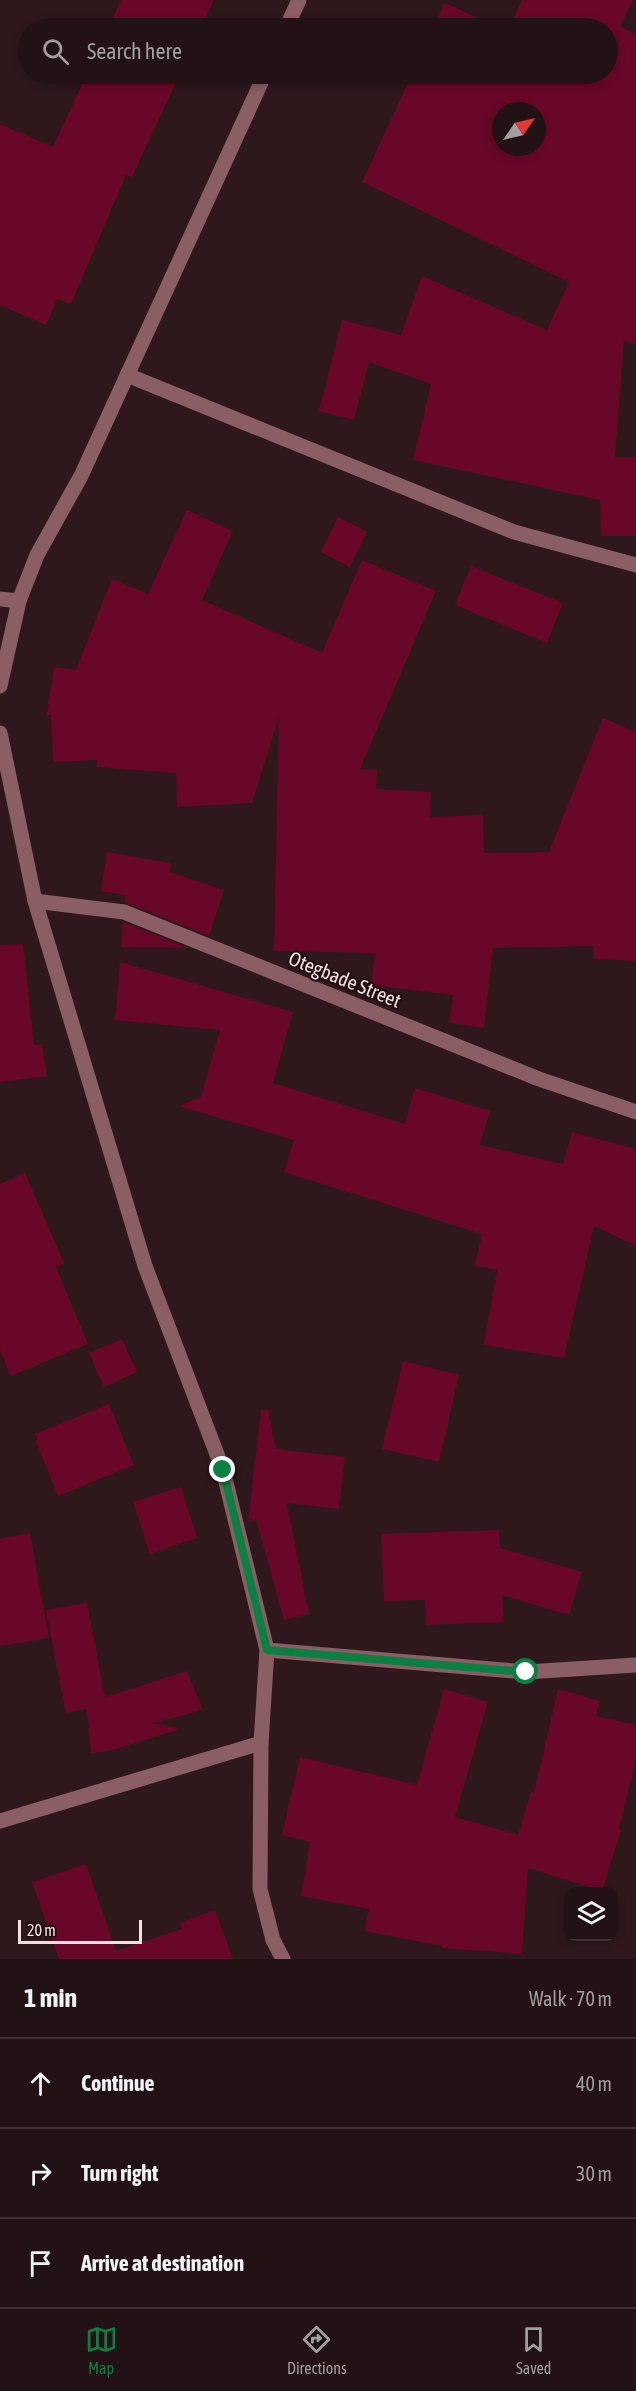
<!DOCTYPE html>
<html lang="en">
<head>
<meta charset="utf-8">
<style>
  :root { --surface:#221215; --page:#2a1b1e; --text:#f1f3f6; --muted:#a29ea0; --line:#3f3234; --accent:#0b8043 }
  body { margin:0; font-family:"Asap Condensed",sans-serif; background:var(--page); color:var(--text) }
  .controls { position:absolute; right:18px; bottom:18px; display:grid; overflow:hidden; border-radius:12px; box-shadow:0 3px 9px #0003 }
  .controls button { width:54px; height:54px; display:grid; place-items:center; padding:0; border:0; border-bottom:2px solid var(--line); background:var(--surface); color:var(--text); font:30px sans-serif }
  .compass { position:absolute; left:492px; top:102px; width:54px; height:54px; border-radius:50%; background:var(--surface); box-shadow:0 3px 9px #0003; rotate:56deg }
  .scale { position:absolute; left:18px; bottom:15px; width:124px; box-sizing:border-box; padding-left:6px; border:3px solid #f0e0e2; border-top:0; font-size:16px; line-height:21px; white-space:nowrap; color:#f0e0e2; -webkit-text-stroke:4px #240f13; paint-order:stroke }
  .stop { position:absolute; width:18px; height:18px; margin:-14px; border:4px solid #0b8043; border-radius:50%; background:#fff }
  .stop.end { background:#0b8043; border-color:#fff; box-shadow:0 2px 6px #0008 }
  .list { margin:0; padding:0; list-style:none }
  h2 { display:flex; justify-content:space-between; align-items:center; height:78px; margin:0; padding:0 24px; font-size:26px }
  h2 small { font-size:20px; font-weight:400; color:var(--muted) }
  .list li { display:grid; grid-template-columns:39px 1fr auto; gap:18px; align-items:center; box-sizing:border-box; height:90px; padding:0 24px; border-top:2px solid var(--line) }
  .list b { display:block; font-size:22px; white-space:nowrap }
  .list em { font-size:20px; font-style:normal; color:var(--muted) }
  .icon { flex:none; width:33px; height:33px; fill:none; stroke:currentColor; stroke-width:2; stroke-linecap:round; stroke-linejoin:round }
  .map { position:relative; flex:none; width:636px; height:1959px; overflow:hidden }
  .search { position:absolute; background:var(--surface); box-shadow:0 3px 9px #0003; left:18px; right:18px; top:18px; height:66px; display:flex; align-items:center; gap:15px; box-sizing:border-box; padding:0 21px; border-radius:33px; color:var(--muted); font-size:22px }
  .sheet { height:348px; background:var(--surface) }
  nav { display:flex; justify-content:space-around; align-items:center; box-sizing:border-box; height:84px; border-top:2px solid var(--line); background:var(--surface); font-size:16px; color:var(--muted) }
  nav a { display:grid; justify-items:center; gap:3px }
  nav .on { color:var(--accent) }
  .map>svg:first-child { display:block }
  .building { fill:#690729; fill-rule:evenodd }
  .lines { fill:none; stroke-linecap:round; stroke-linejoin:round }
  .minor { stroke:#8a5e64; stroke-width:15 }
  .route { stroke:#0b8043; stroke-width:8 }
  .labels { text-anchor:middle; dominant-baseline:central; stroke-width:4.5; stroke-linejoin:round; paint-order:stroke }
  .street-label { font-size:20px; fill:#f0e0e2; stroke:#240f13 }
</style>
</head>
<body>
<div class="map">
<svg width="636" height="1959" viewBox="0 0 636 1959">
  <rect width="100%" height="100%" fill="#2e181c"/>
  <!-- building -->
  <g class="building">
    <path d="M 121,0 L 214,0 L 201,28 L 108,28 Z"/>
    <path d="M 522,0 L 633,0 L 620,26 L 636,35 L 636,344 L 624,340 L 615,457 L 636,457 L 636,536 L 601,536 L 600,500 L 413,460 L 431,384 L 369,362 L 354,420 L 319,411 L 342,320 L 401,335 L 422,276 L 547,330 L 569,282 L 362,182 L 412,74 L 608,74 L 608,28 L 509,28 ZM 501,111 L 537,111 L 537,147 L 501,147 Z"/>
    <path d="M 445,3 L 500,28 L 433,28 Z"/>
    <path d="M 87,74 L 180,74 L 132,177 L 126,175 L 71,304 L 57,299 L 46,325 L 0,305 L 0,124 L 53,147 Z"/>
    <path d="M 187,510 L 233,531 L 202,600 L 322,653 L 362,560 L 436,591 L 360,769 L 377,770 L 376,789 L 431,792 L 430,817 L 483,815 L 484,853 L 549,852 L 603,718 L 636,732 L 636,961 L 594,959 L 594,946 L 493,948 L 484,1028 L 449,1023 L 453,995 L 371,985 L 375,953 L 274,951 L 279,717 L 252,803 L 177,807 L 176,773 L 97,767 L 97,760 L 53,762 L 51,715 L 47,715 L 54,667 L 76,670 L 112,579 L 148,594 Z"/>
    <path d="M 338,517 L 367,532 L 350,567 L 321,552 Z"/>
    <path d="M 471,566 L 563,603 L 547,643 L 455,605 Z"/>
    <path d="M 107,852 L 171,863 L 170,872 L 224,890 L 209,936 L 125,902 L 125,895 L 101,891 Z"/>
    <path d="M 123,922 L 188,948 L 121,947 Z"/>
    <path d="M 23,944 L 34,1045 L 42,1044 L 47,1076 L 0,1082 L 0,945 Z"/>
    <path d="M 120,962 L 293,1012 L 273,1083 L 405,1124 L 415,1088 L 490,1111 L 480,1145 L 563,1164 L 572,1132 L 636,1149 L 636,1246 L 594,1226 L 564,1358 L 484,1345 L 497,1270 L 475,1266 L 482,1234 L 284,1172 L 294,1140 L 179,1106 L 201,1097 L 220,1030 L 115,1020 Z"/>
    <path d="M 25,1173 L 64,1263 L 56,1267 L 88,1344 L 11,1376 L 0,1350 L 0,1184 Z"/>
    <path d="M 122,1339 L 137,1372 L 104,1387 L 89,1353 Z"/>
    <path d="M 403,1361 L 459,1375 L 439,1462 L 382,1449 Z"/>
    <path d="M 109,1404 L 134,1465 L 58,1496 L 36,1441 L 38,1441 L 35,1434 Z"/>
    <path d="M 261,1410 L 268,1410 L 276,1449 L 345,1457 L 339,1509 L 287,1503 L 309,1614 L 284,1620 L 256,1519 L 248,1522 Z"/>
    <path d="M 181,1487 L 197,1538 L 150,1554 L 133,1502 Z"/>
    <path d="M 499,1530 L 500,1548 L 582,1572 L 569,1615 L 502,1595 L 504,1622 L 426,1625 L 425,1600 L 384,1601 L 381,1534 Z"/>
    <path d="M 30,1533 L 49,1638 L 0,1646 L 0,1539 Z"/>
    <path d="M 87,1603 L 105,1697 L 187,1671 L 203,1710 L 154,1723 L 180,1729 L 110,1751 L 91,1753 L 87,1709 L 66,1713 L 46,1610 Z"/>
    <path d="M 444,1689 L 488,1702 L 455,1817 L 518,1835 L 531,1792 L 534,1793 L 558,1689 L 600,1701 L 596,1716 L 636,1725 L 636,1758 L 619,1829 L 621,1830 L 602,1891 L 528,1868 L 522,1954 L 442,1948 L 442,1946 L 365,1931 L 369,1909 L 301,1896 L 310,1842 L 282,1835 L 300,1757 L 417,1785 Z"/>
    <path d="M 86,1864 L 116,1951 L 182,1929 L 180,1923 L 215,1910 L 233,1959 L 59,1959 L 32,1882 Z"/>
  </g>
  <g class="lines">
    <!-- minor -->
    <g class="minor">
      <path d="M 286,28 L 299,0"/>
      <path d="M 127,375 L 514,532 L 636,565"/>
      <path d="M 0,599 L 19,601"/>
      <path d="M 0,686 L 19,601 L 37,555 L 81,476 L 265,74"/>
      <path d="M 0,733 L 35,901 L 145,1266 L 223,1470 L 267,1650 L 261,1743 L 260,1889 L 273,1940 L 283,1959"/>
      <path d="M 35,901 L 124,912 L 539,1079 L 636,1112"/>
      <path d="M 267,1650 L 526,1672 L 636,1665"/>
      <path d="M 0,1821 L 261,1743"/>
    </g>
  </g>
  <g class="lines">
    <!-- route -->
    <path class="route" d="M 223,1470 L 267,1650 L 526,1672"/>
  </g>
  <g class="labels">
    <!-- street labels -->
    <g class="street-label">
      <text transform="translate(345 979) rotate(22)">Otegbade Street</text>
    </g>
  </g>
</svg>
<div class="controls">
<button><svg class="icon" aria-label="layers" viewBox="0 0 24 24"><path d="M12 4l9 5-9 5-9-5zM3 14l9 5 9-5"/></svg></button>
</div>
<svg class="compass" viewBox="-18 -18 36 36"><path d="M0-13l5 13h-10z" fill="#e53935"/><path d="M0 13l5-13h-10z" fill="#a29ea0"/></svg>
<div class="scale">20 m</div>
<div class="stop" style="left:526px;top:1672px"></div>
<div class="stop end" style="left:223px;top:1470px"></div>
<div class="search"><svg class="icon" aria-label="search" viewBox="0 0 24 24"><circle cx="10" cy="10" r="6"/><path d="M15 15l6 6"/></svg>Search here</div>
</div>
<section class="sheet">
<h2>1 min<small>Walk · 70 m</small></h2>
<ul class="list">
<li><svg class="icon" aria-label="ahead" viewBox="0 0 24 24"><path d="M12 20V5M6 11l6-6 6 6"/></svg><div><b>Continue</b></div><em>40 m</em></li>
<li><svg class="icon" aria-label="right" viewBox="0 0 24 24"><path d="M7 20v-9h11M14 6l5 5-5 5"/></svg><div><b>Turn right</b></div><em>30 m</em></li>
<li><svg class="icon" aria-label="arrive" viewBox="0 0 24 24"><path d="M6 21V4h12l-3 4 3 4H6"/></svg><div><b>Arrive at destination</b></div></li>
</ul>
</section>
<nav>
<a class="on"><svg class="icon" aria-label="map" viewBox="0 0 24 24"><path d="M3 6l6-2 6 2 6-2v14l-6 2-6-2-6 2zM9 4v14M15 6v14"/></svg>Map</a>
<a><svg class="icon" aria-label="directions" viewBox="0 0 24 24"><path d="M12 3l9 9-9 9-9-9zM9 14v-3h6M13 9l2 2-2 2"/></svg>Directions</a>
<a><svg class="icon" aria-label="saved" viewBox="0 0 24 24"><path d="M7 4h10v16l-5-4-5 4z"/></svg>Saved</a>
</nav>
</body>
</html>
